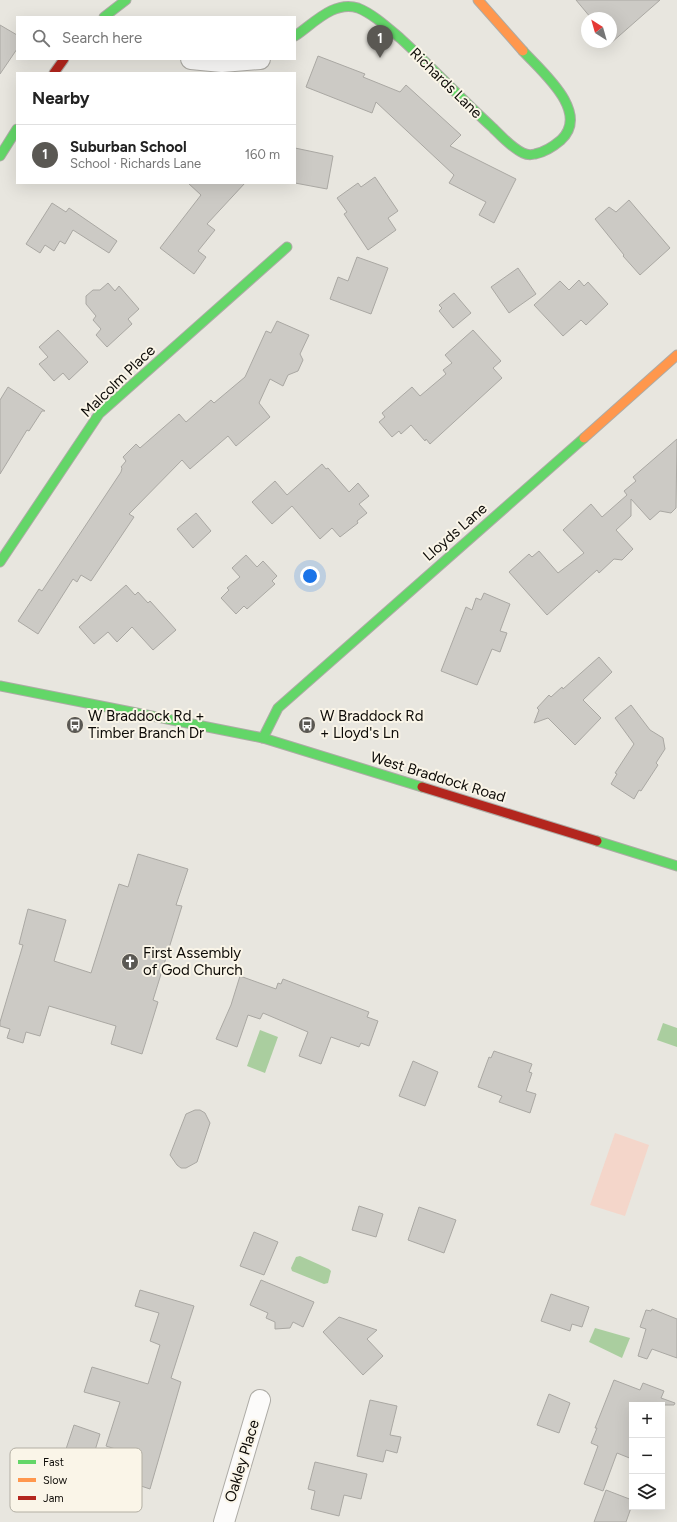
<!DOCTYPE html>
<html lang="en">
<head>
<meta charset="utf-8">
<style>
  :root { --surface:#fff; --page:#f6f6f6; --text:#222; --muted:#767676; --line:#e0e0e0; --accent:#5a5853 }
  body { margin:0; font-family:Figtree,sans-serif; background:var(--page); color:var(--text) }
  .controls { position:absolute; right:12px; bottom:12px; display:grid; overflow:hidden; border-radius:0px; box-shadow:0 4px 16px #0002 }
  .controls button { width:36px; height:36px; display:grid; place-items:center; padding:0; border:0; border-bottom:1px solid var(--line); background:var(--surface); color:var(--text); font:20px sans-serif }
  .compass { position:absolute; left:581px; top:12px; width:36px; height:36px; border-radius:50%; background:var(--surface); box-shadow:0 4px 16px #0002; rotate:323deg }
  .you { position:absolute; left:310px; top:576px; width:14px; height:14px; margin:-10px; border:3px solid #fff; border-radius:50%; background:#1a73e8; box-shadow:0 0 0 6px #1a73e833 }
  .badge { display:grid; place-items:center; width:26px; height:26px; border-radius:50%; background:var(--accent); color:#fff; font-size:13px; font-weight:700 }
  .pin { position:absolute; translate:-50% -33px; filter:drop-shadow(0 1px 2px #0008) }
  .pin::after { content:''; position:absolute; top:21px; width:14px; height:12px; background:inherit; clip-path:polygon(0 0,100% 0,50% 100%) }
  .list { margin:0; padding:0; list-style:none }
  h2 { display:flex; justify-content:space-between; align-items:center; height:52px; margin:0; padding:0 16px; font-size:17px }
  h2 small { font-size:13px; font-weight:400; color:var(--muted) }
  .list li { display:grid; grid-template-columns:26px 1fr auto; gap:12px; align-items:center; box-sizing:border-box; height:60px; padding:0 16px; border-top:1px solid var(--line) }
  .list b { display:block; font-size:15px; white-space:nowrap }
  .list p { margin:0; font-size:13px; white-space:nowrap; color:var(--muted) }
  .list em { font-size:13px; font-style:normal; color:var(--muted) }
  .icon { flex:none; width:22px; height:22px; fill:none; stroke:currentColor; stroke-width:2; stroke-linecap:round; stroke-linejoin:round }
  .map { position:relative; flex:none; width:677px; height:1522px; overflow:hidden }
  .search { position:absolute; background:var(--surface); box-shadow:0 4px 16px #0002; left:16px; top:16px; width:280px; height:44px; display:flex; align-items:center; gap:10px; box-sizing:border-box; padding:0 14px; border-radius:0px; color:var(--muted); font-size:15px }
  .panel { position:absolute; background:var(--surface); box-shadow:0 4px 16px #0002; left:16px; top:72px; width:280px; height:112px; border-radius:0px }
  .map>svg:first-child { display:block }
  .green { fill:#f4d6ca }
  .water { fill:#aace9f }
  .building { fill:#cccac5; stroke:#aaa8a3 }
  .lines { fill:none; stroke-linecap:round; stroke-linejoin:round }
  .street-casing { stroke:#adaba5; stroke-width:22 }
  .fast-casing { stroke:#adaba5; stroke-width:11 }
  .slow-casing { stroke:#adaba5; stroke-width:11 }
  .jam-casing { stroke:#adaba5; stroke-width:11 }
  .street { stroke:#fcfbfa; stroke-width:20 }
  .fast { stroke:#63d668; stroke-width:9 }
  .slow { stroke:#ff974d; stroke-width:9 }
  .jam { stroke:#b3261e; stroke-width:9 }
  .labels { text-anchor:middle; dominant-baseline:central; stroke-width:4; stroke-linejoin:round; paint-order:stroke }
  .street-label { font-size:15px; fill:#0d0b07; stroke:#faf5e8 }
  .poi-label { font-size:15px; fill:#0d0b07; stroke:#faf5e8; text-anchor:start }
  .key { fill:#faf5e8; stroke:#b3afa4; stroke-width:1 }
  .key-label { font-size:11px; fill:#0d0b07 }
</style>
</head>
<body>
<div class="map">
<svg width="677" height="1522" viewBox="0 0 677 1522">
  <rect width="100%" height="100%" fill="#e8e6df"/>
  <!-- green -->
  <path class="green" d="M 615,1133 L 649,1145 L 625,1216 L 590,1205 Z"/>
  <!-- water -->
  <g class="water">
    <path d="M 663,1023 L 677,1028 L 677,1047 L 657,1040 Z"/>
    <path d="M 260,1030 L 278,1037 L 265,1073 L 247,1066 Z"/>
    <path d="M 300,1256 L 329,1269 L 331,1271 L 328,1283 L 324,1284 L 292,1271 L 291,1268 L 296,1257 Z"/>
    <path d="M 595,1328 L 630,1338 L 622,1358 L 589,1342 Z"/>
  </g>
  <!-- building -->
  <g class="building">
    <path d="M 576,0 L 660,0 L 611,43 L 611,18 L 591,18 Z"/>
    <path d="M 0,25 L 17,35 L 17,49 L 0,74 Z"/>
    <path d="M 318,56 L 365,74 L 363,77 L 400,92 L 406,85 L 461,135 L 450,146 L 516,179 L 494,223 L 479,215 L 486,202 L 449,183 L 454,175 L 376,102 L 372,113 L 306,87 Z"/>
    <path d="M 295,148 L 333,156 L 327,189 L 295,183 Z"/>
    <path d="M 375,177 L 398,211 L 388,218 L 396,230 L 368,250 L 344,214 L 347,212 L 337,198 L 358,183 L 361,187 Z"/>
    <path d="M 188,183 L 245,183 L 207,224 L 215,230 L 198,251 L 206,257 L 194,274 L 160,248 L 201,195 Z"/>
    <path d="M 629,200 L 670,248 L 640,275 L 623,256 L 624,255 L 595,219 L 609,207 L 616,212 Z"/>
    <path d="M 52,203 L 66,212 L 69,208 L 117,241 L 109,253 L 73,230 L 65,244 L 60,241 L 54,251 L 45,245 L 40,253 L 26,244 Z"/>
    <path d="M 357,257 L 388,268 L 371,314 L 330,299 L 338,277 L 348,281 Z"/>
    <path d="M 518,268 L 536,294 L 509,313 L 491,287 Z"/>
    <path d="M 579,280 L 584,286 L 588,282 L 608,304 L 586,325 L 581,320 L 563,336 L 534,305 L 560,281 L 569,290 Z"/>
    <path d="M 108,283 L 115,291 L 119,286 L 139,309 L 128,319 L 132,324 L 107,347 L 96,335 L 101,329 L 93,320 L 96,316 L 86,304 L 86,296 L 93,290 L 100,290 Z"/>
    <path d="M 454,293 L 471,313 L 453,328 L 439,311 L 442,308 L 439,305 Z"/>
    <path d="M 277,321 L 309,335 L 300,354 L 303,360 L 298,371 L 288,375 L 283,386 L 270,379 L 259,403 L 270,417 L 236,446 L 228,436 L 190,469 L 182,460 L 129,514 L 134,517 L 91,581 L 81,575 L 77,582 L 73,579 L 38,634 L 18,621 L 39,589 L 42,591 L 121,472 L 122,468 L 121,467 L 126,461 L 123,457 L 136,444 L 140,448 L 179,414 L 186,422 L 211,400 L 214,403 L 245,377 L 266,331 L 271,333 Z"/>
    <path d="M 58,330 L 88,362 L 69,380 L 63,373 L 54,381 L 39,364 L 48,357 L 39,347 Z"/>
    <path d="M 473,330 L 501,361 L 493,368 L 502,378 L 430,444 L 426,439 L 425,441 L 411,425 L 401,434 L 399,431 L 392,437 L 379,422 L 385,417 L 382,413 L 412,387 L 420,396 L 446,374 L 443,370 L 452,363 L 445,355 Z"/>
    <path d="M 8,387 L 45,411 L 42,411 L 29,431 L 27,430 L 0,474 L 0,400 Z"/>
    <path d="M 677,439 L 676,508 L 671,513 L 660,511 L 650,520 L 631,499 L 631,516 L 616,530 L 633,549 L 622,560 L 614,559 L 599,573 L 597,570 L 547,615 L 509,572 L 529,554 L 532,557 L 539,551 L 558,573 L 584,553 L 563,530 L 591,504 L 602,517 L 627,495 L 624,491 L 636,481 L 633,477 Z"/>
    <path d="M 322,464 L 326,469 L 328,468 L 349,492 L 358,483 L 369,496 L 359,504 L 367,513 L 357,521 L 358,523 L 340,537 L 332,528 L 320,539 L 292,506 L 272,524 L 252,502 L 275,481 L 287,495 Z"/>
    <path d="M 196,513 L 211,531 L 193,548 L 177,529 Z"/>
    <path d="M 246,555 L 257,567 L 263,561 L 277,576 L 272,581 L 275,584 L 247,609 L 244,606 L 236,614 L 221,598 L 229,590 L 227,588 L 240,577 L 232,568 Z"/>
    <path d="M 126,585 L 135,595 L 138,592 L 148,603 L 150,601 L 176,630 L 153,650 L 132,627 L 117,642 L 108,632 L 94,644 L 79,627 Z"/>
    <path d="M 484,593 L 510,604 L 500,631 L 507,633 L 500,652 L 492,649 L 477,685 L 441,671 L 466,607 L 472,610 L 476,598 L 481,600 Z"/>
    <path d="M 599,657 L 612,672 L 583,700 L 601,718 L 575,745 L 548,718 L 534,723 L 539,710 L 537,708 L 549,695 L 551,697 L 562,687 L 563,689 Z"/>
    <path d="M 631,705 L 650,730 L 663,738 L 665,749 L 656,763 L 658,765 L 641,791 L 639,790 L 634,799 L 611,784 L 617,774 L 615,773 L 634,744 L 615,718 Z"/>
    <path d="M 138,854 L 188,869 L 176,905 L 182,906 L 153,1000 L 158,1002 L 142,1054 L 111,1044 L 116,1026 L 49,1006 L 40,1036 L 26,1032 L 23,1043 L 7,1038 L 10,1029 L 0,1026 L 0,1022 L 23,945 L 19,944 L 28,909 L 66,920 L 54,961 L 91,973 L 119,884 L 128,887 Z"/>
    <path d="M 240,976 L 276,989 L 278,983 L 281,984 L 283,979 L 369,1012 L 367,1017 L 378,1021 L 369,1046 L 361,1043 L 359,1047 L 331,1037 L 321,1064 L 299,1056 L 308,1032 L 263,1013 L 260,1019 L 248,1015 L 237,1047 L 216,1039 L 231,1005 Z"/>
    <path d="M 494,1051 L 532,1064 L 529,1072 L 532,1073 L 526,1091 L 536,1094 L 530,1113 L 499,1102 L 502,1096 L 478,1087 L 489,1057 L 491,1058 Z"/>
    <path d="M 413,1061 L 438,1072 L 425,1106 L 399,1096 Z"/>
    <path d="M 195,1110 L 200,1110 L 205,1113 L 210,1123 L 197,1162 L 186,1168 L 181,1168 L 177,1165 L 170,1155 L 186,1114 Z"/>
    <path d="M 359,1206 L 383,1214 L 376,1237 L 352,1230 Z"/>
    <path d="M 419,1207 L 456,1220 L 444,1253 L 408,1240 Z"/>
    <path d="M 254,1232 L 278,1242 L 264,1275 L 240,1266 Z"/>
    <path d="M 261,1280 L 314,1302 L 303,1327 L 293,1322 L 290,1328 L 275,1329 L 275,1322 L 266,1318 L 268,1313 L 250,1305 Z"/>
    <path d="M 140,1290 L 194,1306 L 171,1378 L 181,1382 L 150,1489 L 120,1479 L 128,1453 L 106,1446 L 120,1402 L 84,1392 L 92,1367 L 148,1384 L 160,1345 L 150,1341 L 159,1313 L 135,1306 Z"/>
    <path d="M 551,1294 L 589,1307 L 582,1327 L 572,1324 L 570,1331 L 541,1321 Z"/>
    <path d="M 652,1309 L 677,1319 L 677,1358 L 652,1349 L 647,1359 L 638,1356 L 646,1329 L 640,1327 L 646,1310 L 651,1311 Z"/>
    <path d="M 339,1317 L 377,1330 L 367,1339 L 383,1356 L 363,1375 L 323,1332 Z"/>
    <path d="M 614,1380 L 640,1390 L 643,1383 L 664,1391 L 661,1398 L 675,1403 L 674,1405 L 632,1405 L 632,1459 L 617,1453 L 603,1491 L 584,1484 L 598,1446 L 591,1443 L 597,1428 L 595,1428 Z"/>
    <path d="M 549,1394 L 570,1403 L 559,1433 L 537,1425 Z"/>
    <path d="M 370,1400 L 397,1406 L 390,1435 L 401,1437 L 397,1453 L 386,1450 L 383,1462 L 357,1456 Z"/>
    <path d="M 74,1425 L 100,1434 L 93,1457 L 66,1449 Z"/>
    <path d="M 315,1462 L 367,1474 L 361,1499 L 344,1495 L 339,1516 L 311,1509 L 315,1491 L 308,1489 Z"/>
    <path d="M 606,1490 L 632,1500 L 632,1505 L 626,1522 L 594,1522 Z"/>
  </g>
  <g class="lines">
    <!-- street casing -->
    <g class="street-casing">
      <g id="street">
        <path d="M 191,59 L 222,62 L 260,59"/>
        <path d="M 224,1522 L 260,1400"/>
      </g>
    </g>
    <!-- fast casing -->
    <g class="fast-casing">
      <g id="fast">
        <path d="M 104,17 L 126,0"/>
        <path d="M 295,36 C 313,24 334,0 358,8 C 373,14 387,27 400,38 C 432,67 461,99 493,128 C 502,137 512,148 523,153 C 527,155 531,155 535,154 C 545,152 554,146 561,140 C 591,112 541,71 523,51"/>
        <path d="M 0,156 L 17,129"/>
        <path d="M 0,562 L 99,414 L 287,247"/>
        <path d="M 0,686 L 263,738 L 422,787"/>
        <path d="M 263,738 L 278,708 L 584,438"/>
        <path d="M 597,841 L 677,866"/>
      </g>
    </g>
    <!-- slow casing -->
    <g class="slow-casing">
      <g id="slow">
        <path d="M 478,0 L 523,51"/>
        <path d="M 584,438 L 677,355"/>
      </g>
    </g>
    <!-- jam casing -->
    <g class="jam-casing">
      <g id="jam">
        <path d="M 54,73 L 64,59"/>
        <path d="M 422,787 L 597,841"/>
      </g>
    </g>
    <!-- street -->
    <use href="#street" class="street"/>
    <!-- fast -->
    <use href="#fast" class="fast"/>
    <!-- slow -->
    <use href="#slow" class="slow"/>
    <!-- jam -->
    <use href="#jam" class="jam"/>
  </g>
  <!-- icons -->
  <defs>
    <g id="bus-disc" transform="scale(0.9)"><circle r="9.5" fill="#5a5853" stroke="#faf5e8"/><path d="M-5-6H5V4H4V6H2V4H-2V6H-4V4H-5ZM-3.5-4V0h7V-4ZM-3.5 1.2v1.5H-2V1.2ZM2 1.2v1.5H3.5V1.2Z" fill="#fff"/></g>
    <g id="church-disc" transform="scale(0.9)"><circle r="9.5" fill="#5a5853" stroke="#faf5e8"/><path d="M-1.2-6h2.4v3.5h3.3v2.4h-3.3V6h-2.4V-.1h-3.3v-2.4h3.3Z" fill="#fff"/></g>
  </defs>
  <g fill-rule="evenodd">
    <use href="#bus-disc" x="75" y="725"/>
    <use href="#bus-disc" x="307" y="725"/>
    <use href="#church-disc" x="130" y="962"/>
  </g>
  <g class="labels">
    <!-- street labels -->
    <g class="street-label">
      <text transform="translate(446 83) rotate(44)">Richards Lane</text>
      <text transform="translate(118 381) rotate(-44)">Malcolm Place</text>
      <text transform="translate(455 532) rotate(-41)">Lloyds Lane</text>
      <text transform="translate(438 777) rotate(17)">West Braddock Road</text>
      <text transform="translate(242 1461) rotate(-73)">Oakley Place</text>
    </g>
    <!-- poi labels -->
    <g class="poi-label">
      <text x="88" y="716">W Braddock Rd +<tspan x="88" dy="17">Timber Branch Dr</tspan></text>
      <text x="320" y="716">W Braddock Rd<tspan x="320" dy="17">+ Lloyd's Ln</tspan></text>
      <text x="143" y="953">First Assembly<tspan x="143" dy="17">of God Church</tspan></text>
    </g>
  </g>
  <!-- legend -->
  <rect x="10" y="1448" width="132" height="64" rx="6" class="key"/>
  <rect x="18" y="1460" width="18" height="4" fill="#63d668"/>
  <rect x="18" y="1478" width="18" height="4" fill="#ff974d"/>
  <rect x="18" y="1496" width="18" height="4" fill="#b3261e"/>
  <g class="key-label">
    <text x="43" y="1466">Fast</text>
    <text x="43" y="1484">Slow</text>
    <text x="43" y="1502">Jam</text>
  </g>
</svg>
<div class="controls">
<button>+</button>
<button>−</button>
<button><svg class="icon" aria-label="layers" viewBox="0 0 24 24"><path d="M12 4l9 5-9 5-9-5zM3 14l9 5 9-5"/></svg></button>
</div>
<svg class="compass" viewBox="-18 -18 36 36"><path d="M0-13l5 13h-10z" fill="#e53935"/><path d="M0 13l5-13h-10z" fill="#767676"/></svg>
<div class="you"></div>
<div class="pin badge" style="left:380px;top:58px">1</div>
<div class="search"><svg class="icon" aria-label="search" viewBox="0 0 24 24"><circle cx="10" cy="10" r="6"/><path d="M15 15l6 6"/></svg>Search here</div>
<section class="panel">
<h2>Nearby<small></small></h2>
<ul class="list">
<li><span class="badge">1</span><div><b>Suburban School</b><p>School · Richards Lane</p></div><em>160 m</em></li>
</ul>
</section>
</div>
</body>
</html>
